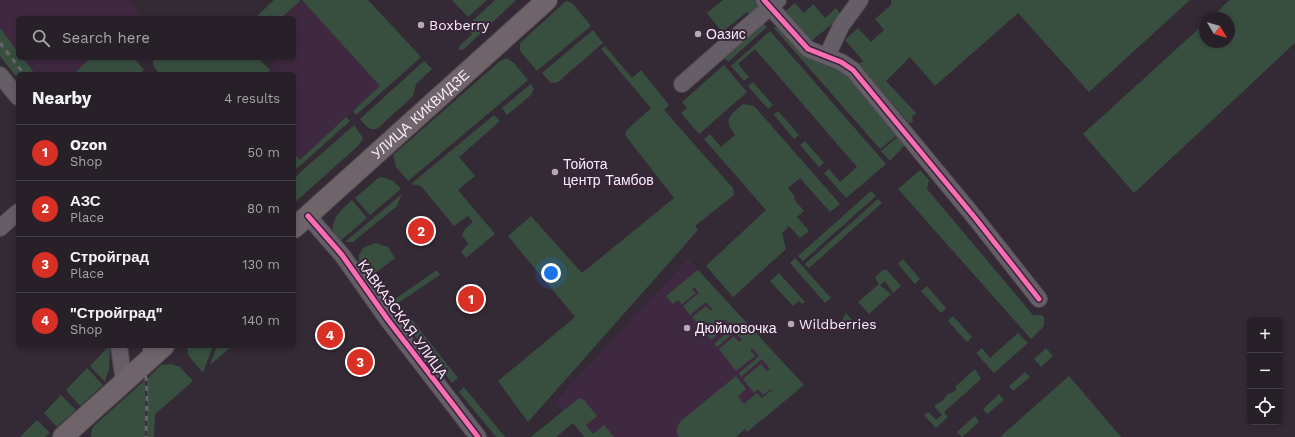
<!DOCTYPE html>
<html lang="en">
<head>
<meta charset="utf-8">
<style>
  :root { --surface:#272028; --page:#332d34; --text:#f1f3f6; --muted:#a4a3a8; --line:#433e45; --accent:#d93025 }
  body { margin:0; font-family:"Work Sans",sans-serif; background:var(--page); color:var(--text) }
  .controls { position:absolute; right:12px; bottom:12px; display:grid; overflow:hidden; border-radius:6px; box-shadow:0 2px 6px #0003 }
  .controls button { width:36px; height:36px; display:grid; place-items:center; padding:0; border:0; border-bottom:1px solid var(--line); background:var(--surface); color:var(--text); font:20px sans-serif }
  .compass { position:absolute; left:1199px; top:12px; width:36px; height:36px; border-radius:50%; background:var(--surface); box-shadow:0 2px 6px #0003; rotate:128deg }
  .you { position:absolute; left:551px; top:273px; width:14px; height:14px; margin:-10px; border:3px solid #fff; border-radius:50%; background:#1a73e8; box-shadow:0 0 0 6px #1a73e833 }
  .badge { display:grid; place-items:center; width:26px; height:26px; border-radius:50%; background:var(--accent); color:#fff; font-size:13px; font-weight:700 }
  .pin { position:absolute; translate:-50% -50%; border:2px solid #fff; box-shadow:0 1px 4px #0006 }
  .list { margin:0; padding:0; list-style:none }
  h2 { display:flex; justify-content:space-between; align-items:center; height:52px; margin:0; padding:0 16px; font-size:17px }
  h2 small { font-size:13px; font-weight:400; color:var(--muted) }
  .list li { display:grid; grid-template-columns:26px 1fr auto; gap:12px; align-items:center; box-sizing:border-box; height:56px; padding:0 16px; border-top:1px solid var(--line) }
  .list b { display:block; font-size:15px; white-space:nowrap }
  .list p { margin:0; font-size:13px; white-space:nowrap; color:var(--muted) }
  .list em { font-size:13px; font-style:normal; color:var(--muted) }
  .icon { flex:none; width:22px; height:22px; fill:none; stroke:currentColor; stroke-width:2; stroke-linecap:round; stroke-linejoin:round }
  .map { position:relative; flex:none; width:1295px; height:437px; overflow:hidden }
  .search { position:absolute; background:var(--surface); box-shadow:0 2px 6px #0003; left:16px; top:16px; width:280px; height:44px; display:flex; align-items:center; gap:10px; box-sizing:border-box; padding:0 14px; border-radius:6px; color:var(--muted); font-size:15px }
  .panel { position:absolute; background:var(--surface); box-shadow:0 2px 6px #0003; left:16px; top:72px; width:280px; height:276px; border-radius:6px }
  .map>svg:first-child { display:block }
  .built { fill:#3f2940 }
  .green { fill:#384f40 }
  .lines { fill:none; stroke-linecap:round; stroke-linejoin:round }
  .minor-casing { stroke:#4f4750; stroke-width:18 }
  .major-casing { stroke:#4f4750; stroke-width:22 }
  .minor { stroke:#665e67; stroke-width:16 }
  .major { stroke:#70646b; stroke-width:20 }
  .rail { stroke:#6b646c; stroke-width:3; stroke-dasharray:5 5; stroke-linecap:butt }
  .cycleway-casing { stroke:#382539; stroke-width:8 }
  .cycleway { stroke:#f96db3; stroke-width:5 }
  .poi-dot { fill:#b4a9b5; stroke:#382539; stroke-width:1.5 }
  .labels { text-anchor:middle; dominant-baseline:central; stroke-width:4; stroke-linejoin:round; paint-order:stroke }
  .poi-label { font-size:14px; fill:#f9edfa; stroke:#382539; text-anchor:start }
  .street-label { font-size:14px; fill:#f9edfa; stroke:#382539 }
</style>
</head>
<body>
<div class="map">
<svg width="1295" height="437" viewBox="0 0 1295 437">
  <rect width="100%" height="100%" fill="#342a35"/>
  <!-- built -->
  <g class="built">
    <path d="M 0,0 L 128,0 L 140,14 L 135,18 L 18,18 L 18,52 L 0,28 Z"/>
    <path d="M 302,0 L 380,86 L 300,160 L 294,153 L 294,74 L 267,74 L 277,61 L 274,58 L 294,58 L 294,18 L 281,18 Z"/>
    <path d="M 23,58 L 91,58 L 73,74 L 35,74 Z"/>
    <path d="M 688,259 L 804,385 L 747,432 L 737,420 L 714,437 L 584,437 L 555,402 Z"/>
    <path d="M 147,379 L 148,420 L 147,437 L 145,437 L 145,380 Z"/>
  </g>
  <!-- green -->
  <g class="green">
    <path d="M 274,0 L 301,0 L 281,18 L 255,18 Z"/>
    <path d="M 302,0 L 368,0 L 421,57 L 356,115 L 353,111 L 380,86 Z"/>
    <path d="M 452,0 L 487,0 L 468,17 Z"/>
    <path d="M 495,0 L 516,0 L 464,49 L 459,50 L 459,47 L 472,34 L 466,27 Z"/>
    <path d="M 723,0 L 757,0 L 761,4 L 749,14 L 747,12 L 722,32 L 707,13 Z"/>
    <path d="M 891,0 L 1190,0 L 1089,92 L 1018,13 L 935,86 L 910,57 L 886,81 L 916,113 L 912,117 L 913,122 L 909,123 L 859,64 L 863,61 L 845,40 L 858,28 L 871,42 L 884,30 L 875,19 L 891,5 Z"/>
    <path d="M 1230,0 L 1295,0 L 1295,43 L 1134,193 L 1083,134 L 1205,23 L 1205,42 L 1229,42 L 1229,18 L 1210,18 Z"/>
    <path d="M 566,1 L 572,3 L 591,26 L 537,71 L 520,51 L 520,43 Z"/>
    <path d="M 795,3 L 804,13 L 813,4 L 825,18 L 836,8 L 842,16 L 810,42 L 781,15 Z"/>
    <path d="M 761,21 L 767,27 L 728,62 L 722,55 Z"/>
    <path d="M 779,24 L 847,70 L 901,132 L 880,149 L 774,28 Z"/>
    <path d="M 0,28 L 18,52 L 18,58 L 23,58 L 35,74 L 18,74 L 18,79 L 0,56 Z"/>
    <path d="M 593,30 L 603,43 L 558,82 L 551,83 L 542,73 Z"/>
    <path d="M 770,31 L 886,164 L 846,198 L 824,173 L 829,169 L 840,182 L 857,167 L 755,49 L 738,64 L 749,77 L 744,81 L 731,66 Z"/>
    <path d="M 605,46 L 632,78 L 641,70 L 669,105 L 664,110 L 733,188 L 734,195 L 695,226 L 698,230 L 528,422 L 498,381 L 575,317 L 508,236 L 531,216 L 582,273 L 674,198 L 625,135 L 626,131 L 651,108 L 601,49 Z"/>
    <path d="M 91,58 L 134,58 L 144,70 L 139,74 L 73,74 Z"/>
    <path d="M 153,58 L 258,58 L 270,70 L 267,74 L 159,74 L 153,65 Z"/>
    <path d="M 507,58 L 514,63 L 528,80 L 408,181 L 396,167 L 393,155 L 500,61 Z"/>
    <path d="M 424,61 L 432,69 L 416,84 L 413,96 L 378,128 C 370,132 365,125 360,119 Z"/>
    <path d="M 724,65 L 747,92 L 699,134 L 681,113 L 687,108 L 682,102 Z"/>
    <path d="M 753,82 L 773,105 L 768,109 L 748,86 Z"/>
    <path d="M 531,84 L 534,89 L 531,95 L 507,115 L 502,108 Z"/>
    <path d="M 743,104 L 754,106 L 840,204 L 830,212 L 800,178 L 788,188 L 795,197 L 794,199 L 804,211 L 797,217 L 809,231 L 800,238 L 789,226 L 782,233 L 786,249 L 733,297 L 706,266 L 766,210 L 704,139 L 710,134 L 721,147 L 735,135 C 723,118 729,117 743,104 Z"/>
    <path d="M 778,111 L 799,135 L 794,139 L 774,115 Z"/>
    <path d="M 494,115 L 500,121 L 459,157 L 475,176 L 458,190 L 495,234 L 466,258 L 461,252 L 468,244 L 462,235 L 465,229 L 473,222 L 468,216 L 454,226 L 421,186 L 411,184 Z"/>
    <path d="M 346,117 L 350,121 L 294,171 L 294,153 L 300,160 Z"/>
    <path d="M 354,125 L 363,138 L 359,145 L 294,203 L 294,178 Z"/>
    <path d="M 902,133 L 904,146 L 890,161 L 881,151 Z"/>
    <path d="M 805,141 L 824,163 L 819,167 L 800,145 Z"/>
    <path d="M 920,170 L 929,180 L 927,189 L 1033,315 L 1041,315 L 1044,317 L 1044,326 L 1031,339 L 898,189 Z"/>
    <path d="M 382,177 L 393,181 L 401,189 L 370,215 L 355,198 L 378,178 Z"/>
    <path d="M 871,191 L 876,196 L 803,261 L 798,256 Z"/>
    <path d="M 402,194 L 397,206 L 353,242 L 345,242 Z"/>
    <path d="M 878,199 L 882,203 L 809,268 L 805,264 Z"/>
    <path d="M 352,200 L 367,218 L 340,241 C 323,226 340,211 352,200 Z"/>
    <path d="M 375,243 L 388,247 L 395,258 L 374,274 L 384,288 L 383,291 L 380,293 L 358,264 L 359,255 L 363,248 Z"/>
    <path d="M 795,258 L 831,298 L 825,303 L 790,263 Z"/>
    <path d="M 903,259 L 920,279 L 915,284 L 898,264 Z"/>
    <path d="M 437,270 L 440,275 L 395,305 L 388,306 L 392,301 Z"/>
    <path d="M 698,270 L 804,385 L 747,432 L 745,429 L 736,437 L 679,437 C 675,431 677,425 682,420 L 736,376 L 746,389 L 738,396 L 744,404 L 757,393 L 762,398 L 772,390 L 771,389 L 763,395 L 758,389 L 754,393 L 743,379 L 761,364 L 767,371 L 770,369 L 762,359 L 741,377 L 739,373 L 759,356 L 752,348 L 750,350 L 755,356 L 736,371 L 719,349 L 734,336 L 739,342 L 742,340 L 735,332 L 717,347 L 714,344 L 732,328 L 725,320 L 722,321 L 727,327 L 711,340 L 692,317 L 706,306 L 711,311 L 713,310 L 706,302 L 690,315 L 683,306 L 699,293 L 694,287 L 692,289 L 696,293 L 682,304 L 678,300 L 673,304 L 666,296 Z"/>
    <path d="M 883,270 L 887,270 L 901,286 L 893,293 L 885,281 L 880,285 L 891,294 L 869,314 L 858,302 L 879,284 L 875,277 Z"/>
    <path d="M 779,273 L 805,302 L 802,304 L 799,301 L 793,306 L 770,281 Z"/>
    <path d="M 927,286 L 946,308 L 941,313 L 921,291 Z"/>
    <path d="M 846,313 L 857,325 L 851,330 L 843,324 L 843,318 Z"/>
    <path d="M 409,316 L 458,378 L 452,383 L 403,321 Z"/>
    <path d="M 953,316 L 972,337 L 967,342 L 948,321 Z"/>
    <path d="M 1018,333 L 1028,343 L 994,373 L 976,353 L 982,348 L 990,358 Z"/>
    <path d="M 109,346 L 110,346 L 109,369 L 105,382 L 90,366 Z"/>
    <path d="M 187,346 L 213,346 L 203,373 L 188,355 Z"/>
    <path d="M 217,346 L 232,346 L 210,365 Z"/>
    <path d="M 1046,348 L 1053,356 L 1041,367 L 1034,359 Z"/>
    <path d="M 171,364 L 180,367 L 193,381 L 155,414 L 154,437 L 147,437 L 147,379 L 161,365 Z"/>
    <path d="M 87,368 L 103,385 L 80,406 L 66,390 Z"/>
    <path d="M 975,369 L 981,379 L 944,412 L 948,417 L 936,428 L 924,415 L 929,412 L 936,420 L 942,415 L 934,406 L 945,399 L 944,398 L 949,393 L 950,394 L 957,389 L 955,387 Z"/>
    <path d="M 1025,372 L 1030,377 L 1013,391 L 1009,386 Z"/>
    <path d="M 1069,376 L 1121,437 L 1000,437 Z"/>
    <path d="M 145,380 L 145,437 L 91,437 L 92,428 L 97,423 Z"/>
    <path d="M 464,387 L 505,437 L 496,437 L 459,392 Z"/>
    <path d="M 999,394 L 1004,400 L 987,414 L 983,409 Z"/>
    <path d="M 61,395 L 76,410 L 57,427 L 44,413 Z"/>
    <path d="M 579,398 L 584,400 L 597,416 L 586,425 L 593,434 L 604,425 L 614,437 L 584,437 L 573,423 L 556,437 L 531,437 Z"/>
    <path d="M 975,416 L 979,422 L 962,437 L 957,432 Z"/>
    <path d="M 37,420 L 50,433 L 45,437 L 20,437 Z"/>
  </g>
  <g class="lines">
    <!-- minor casing -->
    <g class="minor-casing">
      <g id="minor">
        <path d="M 764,0 L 808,49 L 841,62 L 853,70 L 976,219 L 1039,299"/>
        <path d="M 827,56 L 841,26 L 860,0"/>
        <path d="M 0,75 L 18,97"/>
        <path d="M 682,84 L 778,0"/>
        <path d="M 308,216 L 342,255 L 388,320 L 478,437"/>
        <path d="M 0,228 L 18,212"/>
        <path d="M 119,346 L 124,383"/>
      </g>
    </g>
    <!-- major casing -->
    <g class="major-casing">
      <g id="major">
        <path id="s1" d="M 294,228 L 547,0"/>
        <path d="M 63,437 L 164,346"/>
      </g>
    </g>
    <!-- minor -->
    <use href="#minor" class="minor"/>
    <!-- major -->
    <use href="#major" class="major"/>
    <!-- rail -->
    <g class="rail">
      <path d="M 0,43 L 24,74"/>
      <path d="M 144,346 L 147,394 L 146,437"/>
    </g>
    <!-- cycleway casing -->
    <g class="cycleway-casing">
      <g id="cycleway">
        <path d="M 764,0 L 808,49 L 841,62 L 853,70 L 976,219 L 1039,299"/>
        <path d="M 308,216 L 342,255 L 388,320 L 478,437"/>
      </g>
    </g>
    <!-- cycleway -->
    <use href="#cycleway" class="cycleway"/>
  </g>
  <!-- markers -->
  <g class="poi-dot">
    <circle cx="421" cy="25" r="4"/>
    <circle cx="698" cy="34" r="4"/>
    <circle cx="555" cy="172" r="4"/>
    <circle cx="791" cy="324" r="4"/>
    <circle cx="687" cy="328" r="4"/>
  </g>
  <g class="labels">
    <!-- poi labels -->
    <g class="poi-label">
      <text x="429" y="25">Boxberry</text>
      <text x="706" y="34">Оазис</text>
      <text x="563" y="164">Тойота<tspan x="563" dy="16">центр Тамбов</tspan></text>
      <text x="799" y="324">Wildberries</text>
      <text x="695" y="328">Дюймовочка</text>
    </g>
    <!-- street labels -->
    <g class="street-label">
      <text stroke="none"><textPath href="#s1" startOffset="170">УЛИЦА КИКВИДЗЕ</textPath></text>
      <text transform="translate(403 319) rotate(54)">КАВКАЗСКАЯ УЛИЦА</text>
    </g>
  </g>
</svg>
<div class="controls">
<button>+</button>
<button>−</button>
<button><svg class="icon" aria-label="locate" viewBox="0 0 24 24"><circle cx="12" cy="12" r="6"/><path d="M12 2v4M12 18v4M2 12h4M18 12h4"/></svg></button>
</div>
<svg class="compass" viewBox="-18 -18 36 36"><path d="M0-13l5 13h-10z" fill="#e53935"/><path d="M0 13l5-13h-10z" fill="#a4a3a8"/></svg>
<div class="you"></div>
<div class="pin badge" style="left:471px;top:299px">1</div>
<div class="pin badge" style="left:421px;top:231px">2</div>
<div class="pin badge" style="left:360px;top:362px">3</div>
<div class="pin badge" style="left:330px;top:335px">4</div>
<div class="search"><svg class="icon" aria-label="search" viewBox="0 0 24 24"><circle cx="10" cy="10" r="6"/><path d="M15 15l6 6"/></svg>Search here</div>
<section class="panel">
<h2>Nearby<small>4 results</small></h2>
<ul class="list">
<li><span class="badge">1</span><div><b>Ozon</b><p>Shop</p></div><em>50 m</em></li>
<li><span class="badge">2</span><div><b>АЗС</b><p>Place</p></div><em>80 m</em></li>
<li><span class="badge">3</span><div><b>Стройград</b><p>Place</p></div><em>130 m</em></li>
<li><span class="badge">4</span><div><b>&quot;Стройград&quot;</b><p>Shop</p></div><em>140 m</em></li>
</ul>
</section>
</div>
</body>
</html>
